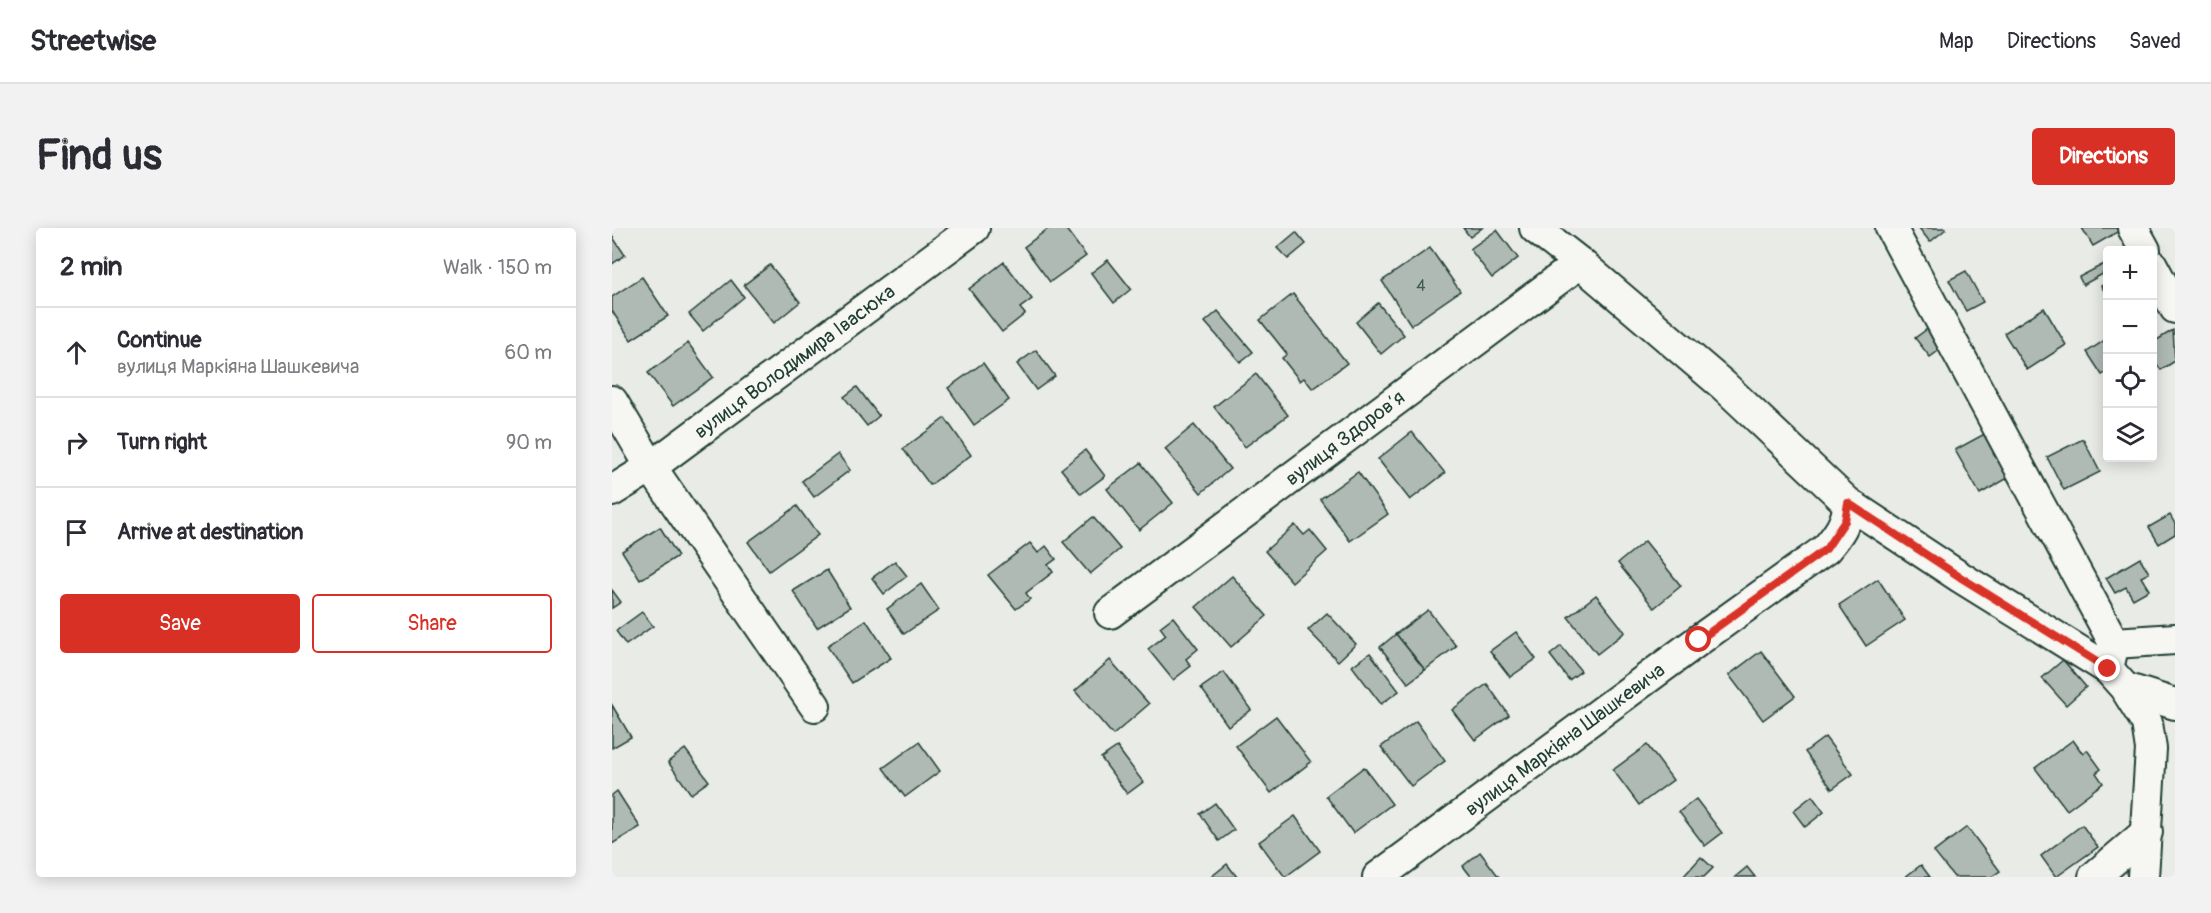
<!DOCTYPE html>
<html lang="en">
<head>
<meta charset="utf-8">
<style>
  :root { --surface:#fff; --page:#f2f2f3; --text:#2b2b33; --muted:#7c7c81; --line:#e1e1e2; --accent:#d93025 }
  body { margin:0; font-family:Pangolin,sans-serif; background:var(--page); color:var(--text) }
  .controls { position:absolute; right:18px; top:18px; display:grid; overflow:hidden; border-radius:6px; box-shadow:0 3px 15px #0003 }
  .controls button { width:54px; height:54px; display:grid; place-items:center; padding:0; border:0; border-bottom:2px solid var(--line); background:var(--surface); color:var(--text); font:30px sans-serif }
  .stop { position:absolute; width:18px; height:18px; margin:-14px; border:4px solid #d93025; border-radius:50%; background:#fff }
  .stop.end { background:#d93025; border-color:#fff; box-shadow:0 2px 6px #0008 }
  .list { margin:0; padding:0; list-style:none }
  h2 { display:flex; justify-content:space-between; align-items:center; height:78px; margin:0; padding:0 24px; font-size:26px }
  h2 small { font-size:20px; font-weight:400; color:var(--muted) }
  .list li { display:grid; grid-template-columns:39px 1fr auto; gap:18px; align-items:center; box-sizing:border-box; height:90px; padding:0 24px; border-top:2px solid var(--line) }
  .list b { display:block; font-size:22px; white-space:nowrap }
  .list p { margin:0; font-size:20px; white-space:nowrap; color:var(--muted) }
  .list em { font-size:20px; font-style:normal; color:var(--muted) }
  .actions { display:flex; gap:12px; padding:18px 24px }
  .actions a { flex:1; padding:14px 0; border:2px solid var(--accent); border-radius:6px; text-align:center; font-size:21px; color:var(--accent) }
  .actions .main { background:var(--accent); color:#fff }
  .icon { flex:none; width:33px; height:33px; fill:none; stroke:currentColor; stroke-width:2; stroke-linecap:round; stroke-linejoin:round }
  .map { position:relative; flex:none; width:1563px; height:649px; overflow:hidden; border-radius:6px }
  header { display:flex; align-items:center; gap:36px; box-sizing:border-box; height:84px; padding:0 30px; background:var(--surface); border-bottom:2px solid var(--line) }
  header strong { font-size:28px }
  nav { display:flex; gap:33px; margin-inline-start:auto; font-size:21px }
  .intro { display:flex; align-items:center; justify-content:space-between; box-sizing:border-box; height:144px; padding:0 36px }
  h1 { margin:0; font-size:42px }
  .button { padding:15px 27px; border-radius:6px; background:var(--accent); color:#fff; font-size:21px; font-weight:700 }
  main { display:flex; gap:36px; padding:0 36px }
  aside { flex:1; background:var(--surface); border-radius:6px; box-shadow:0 3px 15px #0003 }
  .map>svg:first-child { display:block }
  .building { fill:#b0bab5; stroke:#1f3d34; stroke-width:1.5 }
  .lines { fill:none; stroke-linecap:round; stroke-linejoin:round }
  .minor-casing { stroke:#1f3d34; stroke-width:34 }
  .minor { stroke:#f6f6f2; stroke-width:30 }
  .route { stroke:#d93025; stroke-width:8 }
  .labels { text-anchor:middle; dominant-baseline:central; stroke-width:5; stroke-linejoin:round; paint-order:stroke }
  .number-label { font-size:16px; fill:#435c54 }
  .street-label { font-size:20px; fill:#1f3d34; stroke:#f6f6f2 }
</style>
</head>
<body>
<header>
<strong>Streetwise</strong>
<nav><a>Map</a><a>Directions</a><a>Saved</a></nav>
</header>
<div class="intro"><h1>Find us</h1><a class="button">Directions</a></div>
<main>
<aside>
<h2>2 min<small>Walk · 150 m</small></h2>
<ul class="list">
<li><svg class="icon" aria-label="ahead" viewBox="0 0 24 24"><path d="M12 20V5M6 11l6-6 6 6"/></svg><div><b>Continue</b><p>вулиця Маркіяна Шашкевича</p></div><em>60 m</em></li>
<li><svg class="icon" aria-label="right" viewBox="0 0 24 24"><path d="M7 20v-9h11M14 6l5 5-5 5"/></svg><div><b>Turn right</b></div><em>90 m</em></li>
<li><svg class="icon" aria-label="arrive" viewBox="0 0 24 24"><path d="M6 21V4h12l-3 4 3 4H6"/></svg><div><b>Arrive at destination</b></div></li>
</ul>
<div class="actions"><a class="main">Save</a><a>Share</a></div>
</aside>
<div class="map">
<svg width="1563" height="649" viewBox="0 0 1563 649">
  <rect width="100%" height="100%" fill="#e9ebe7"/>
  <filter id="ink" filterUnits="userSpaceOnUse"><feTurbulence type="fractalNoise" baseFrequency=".0167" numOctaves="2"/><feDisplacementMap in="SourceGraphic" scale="12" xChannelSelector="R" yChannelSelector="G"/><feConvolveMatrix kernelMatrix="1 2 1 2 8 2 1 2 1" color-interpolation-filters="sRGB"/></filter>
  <g filter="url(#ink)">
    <!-- building -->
    <g class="building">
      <path d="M 437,0 L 453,0 L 474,28 L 438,54 L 412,19 Z"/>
      <path d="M 851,0 L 870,0 L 858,9 Z"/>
      <path d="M 1307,0 L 1333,0 L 1334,1 L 1318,14 Z"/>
      <path d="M 1470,0 L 1508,0 L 1509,2 L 1481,18 Z"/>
      <path d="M 885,2 L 906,30 L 880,50 L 858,21 Z"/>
      <path d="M 684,4 L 694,16 L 676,31 L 665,20 Z"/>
      <path d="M 0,8 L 13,27 L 0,36 Z"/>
      <path d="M 818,20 L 848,63 L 799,97 L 770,53 Z"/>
      <path d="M 496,32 L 519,61 L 502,75 L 479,45 Z"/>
      <path d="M 392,34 L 420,71 L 408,80 L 413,86 L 390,104 L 357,61 Z"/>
      <path d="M 1496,34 L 1496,43 L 1471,57 L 1467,49 Z"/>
      <path d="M 158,37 L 188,74 L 162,95 L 132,57 Z"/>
      <path d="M 1354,43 L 1371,74 L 1354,83 L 1337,52 Z"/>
      <path d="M 30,49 L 56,88 L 19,112 L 0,83 L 0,69 Z"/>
      <path d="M 119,52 L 132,69 L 91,103 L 77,86 Z"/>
      <path d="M 1496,54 L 1496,68 L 1489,58 Z"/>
      <path d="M 681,66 L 735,135 L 701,161 L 692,150 L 688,153 L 670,130 L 675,126 L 648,92 Z"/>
      <path d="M 766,75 L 792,107 L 769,126 L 744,94 Z"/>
      <path d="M 1432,80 L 1454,117 L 1415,142 L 1392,105 Z"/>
      <path d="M 606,83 L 641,124 L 628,134 L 593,94 Z"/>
      <path d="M 1318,99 L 1333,118 L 1318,129 L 1303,110 Z"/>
      <path d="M 1561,102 L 1563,133 L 1549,142 L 1540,130 L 1540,115 Z"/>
      <path d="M 1496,110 L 1496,143 L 1490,147 L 1475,124 Z"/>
      <path d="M 76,115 L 101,149 L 61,178 L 36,145 Z"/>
      <path d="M 424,122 L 443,148 L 424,162 L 405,136 Z"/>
      <path d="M 371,135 L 397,172 L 362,197 L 336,160 Z"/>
      <path d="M 644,146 L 676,187 L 633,219 L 602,179 Z"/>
      <path d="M 245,159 L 267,188 L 255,198 L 232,169 Z"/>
      <path d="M 333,190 L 359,227 L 318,257 L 291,221 Z"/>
      <path d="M 582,197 L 618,241 L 589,265 L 553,221 Z"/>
      <path d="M 1378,203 L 1403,246 L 1368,266 L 1343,222 Z"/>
      <path d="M 800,204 L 833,245 L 798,272 L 766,231 Z"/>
      <path d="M 1471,211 L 1488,244 L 1452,262 L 1435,229 Z"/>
      <path d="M 473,222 L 493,248 L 469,266 L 449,241 Z"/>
      <path d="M 226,226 L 238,242 L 202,269 L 190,253 Z"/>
      <path d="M 529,235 L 561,275 L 527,302 L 495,261 Z"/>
      <path d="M 746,244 L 776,286 L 738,313 L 708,271 Z"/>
      <path d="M 185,278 L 206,307 L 157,343 L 136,314 Z"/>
      <path d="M 1558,287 L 1563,296 L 1563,306 L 1547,316 L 1537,299 Z"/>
      <path d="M 481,289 L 508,321 L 478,346 L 451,314 Z"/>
      <path d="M 683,297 L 692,307 L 698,302 L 715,323 L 680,354 L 653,323 Z"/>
      <path d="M 48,299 L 66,328 L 28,352 L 10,323 Z"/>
      <path d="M 1033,313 L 1069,358 L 1042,380 L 1006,335 Z"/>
      <path d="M 418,315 L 426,325 L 434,318 L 444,331 L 436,337 L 441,344 L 414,365 L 418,371 L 404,381 L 376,347 Z"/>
      <path d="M 1528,330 L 1537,345 L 1529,349 L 1537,362 L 1521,371 L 1514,359 L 1503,365 L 1494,350 Z"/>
      <path d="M 283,333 L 295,348 L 272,366 L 260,350 Z"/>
      <path d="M 215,342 L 238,379 L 205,400 L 181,363 Z"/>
      <path d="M 620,348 L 655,388 L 619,419 L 584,379 Z"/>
      <path d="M 1266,351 L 1293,392 L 1254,418 L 1227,377 Z"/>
      <path d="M 309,356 L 327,382 L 292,406 L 275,381 Z"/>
      <path d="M 0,362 L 9,374 L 0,380 Z"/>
      <path d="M 984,367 L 1013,404 L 985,426 L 956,389 Z"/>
      <path d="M 816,382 L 844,418 L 813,442 L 784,406 Z"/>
      <path d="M 30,384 L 41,398 L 14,417 L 4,403 Z"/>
      <path d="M 715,385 L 744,416 L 726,433 L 696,402 Z"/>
      <path d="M 561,389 L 586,421 L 574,431 L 579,438 L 561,452 L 536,421 L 554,407 L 548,399 Z"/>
      <path d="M 254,392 L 279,430 L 240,455 L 215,418 Z"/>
      <path d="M 904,404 L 924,431 L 898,449 L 878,423 Z"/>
      <path d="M 784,406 L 813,442 L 796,455 L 768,419 Z"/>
      <path d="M 949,418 L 969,443 L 957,452 L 938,427 Z"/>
      <path d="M 1149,423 L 1183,468 L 1151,492 L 1117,447 Z"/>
      <path d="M 758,425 L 787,463 L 769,476 L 740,438 Z"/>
      <path d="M 498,432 L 537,476 L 501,507 L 463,463 Z"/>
      <path d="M 1451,432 L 1474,459 L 1454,477 L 1430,450 Z"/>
      <path d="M 612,444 L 639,482 L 616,498 L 589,460 Z"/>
      <path d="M 875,456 L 897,487 L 863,512 L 840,482 Z"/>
      <path d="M 0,477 L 19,509 L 0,520 Z"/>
      <path d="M 664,488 L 699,534 L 659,565 L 624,518 Z"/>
      <path d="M 804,493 L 833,533 L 799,558 L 769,519 Z"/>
      <path d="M 1213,509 L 1241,546 L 1220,561 L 1193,524 Z"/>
      <path d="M 1461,512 L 1471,526 L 1475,522 L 1489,541 L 1484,545 L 1491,555 L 1455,582 L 1423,540 Z"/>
      <path d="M 307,514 L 328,543 L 293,569 L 271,540 Z"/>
      <path d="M 1035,517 L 1061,552 L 1027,577 L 1001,542 Z"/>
      <path d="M 505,519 L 531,554 L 515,566 L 489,530 Z"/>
      <path d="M 73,521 L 97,553 L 79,566 L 56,534 Z"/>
      <path d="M 752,539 L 780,576 L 741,605 L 714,568 Z"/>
      <path d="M 5,563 L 28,599 L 0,616 L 0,567 Z"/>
      <path d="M 1200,568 L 1212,584 L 1193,599 L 1181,583 Z"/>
      <path d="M 1084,571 L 1110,605 L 1093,618 L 1067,584 Z"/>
      <path d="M 603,575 L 622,602 L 607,613 L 588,586 Z"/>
      <path d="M 683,588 L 708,623 L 673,649 L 647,614 Z"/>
      <path d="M 1470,597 L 1486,619 L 1444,649 L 1429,628 Z"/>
      <path d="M 1355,599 L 1388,643 L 1379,649 L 1342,649 L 1322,624 Z"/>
      <path d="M 868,624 L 887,649 L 859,649 L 858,647 L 851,638 Z"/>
      <path d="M 1089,629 L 1101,640 L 1092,649 L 1071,649 Z"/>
      <path d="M 615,636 L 625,649 L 599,649 Z"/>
      <path d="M 1309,637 L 1318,649 L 1293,649 Z"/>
      <path d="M 1135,639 L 1143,649 L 1123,649 Z"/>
    </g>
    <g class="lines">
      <!-- minor casing -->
      <g class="minor-casing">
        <g id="minor">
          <path d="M 923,0 L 968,35 L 1111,157 L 1236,275 L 1348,349 L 1496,441 L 1513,460 L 1535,495 L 1539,521 L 1531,649"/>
          <path d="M 1279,0 L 1502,415 L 1496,441"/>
          <path d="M 1521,0 L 1533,22"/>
          <path d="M 1540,37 L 1563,80"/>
          <path d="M 0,173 L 39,239 L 203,478"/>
          <path id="s1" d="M 0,263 L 39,239 L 362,0"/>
          <path d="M 498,385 L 968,35"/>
          <path d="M 1502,415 L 1563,411"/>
          <path d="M 1513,460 L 1563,476"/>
          <path id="s2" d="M 766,649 L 1087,412 L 1214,321 C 1226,307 1236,294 1236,275"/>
          <path d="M 1482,649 L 1535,604"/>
        </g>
      </g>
      <!-- minor -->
      <use href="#minor" class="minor"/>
    </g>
  </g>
  <g class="lines" filter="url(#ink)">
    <!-- route -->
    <path class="route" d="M 1087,412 L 1214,321 L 1233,293 L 1236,275 L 1348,349 L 1496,441"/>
  </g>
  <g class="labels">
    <!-- number labels -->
    <g class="number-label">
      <text x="809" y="58">4</text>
    </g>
    <!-- street labels -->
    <g class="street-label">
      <text stroke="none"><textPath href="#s1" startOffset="224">вулиця Володимира Івасюка</textPath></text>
      <text transform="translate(733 210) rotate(-37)">вулиця Здоровʼя</text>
      <text stroke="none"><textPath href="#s2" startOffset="232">вулиця Маркіяна Шашкевича</textPath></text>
    </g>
  </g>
</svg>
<div class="controls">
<button>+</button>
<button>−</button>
<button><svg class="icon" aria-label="locate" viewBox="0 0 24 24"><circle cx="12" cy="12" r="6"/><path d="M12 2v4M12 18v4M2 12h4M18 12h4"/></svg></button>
<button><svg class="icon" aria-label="layers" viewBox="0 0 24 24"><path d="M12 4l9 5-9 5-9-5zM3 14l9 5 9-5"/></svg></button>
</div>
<div class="stop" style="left:1087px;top:412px"></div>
<div class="stop end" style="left:1496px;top:441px"></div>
</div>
</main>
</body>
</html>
